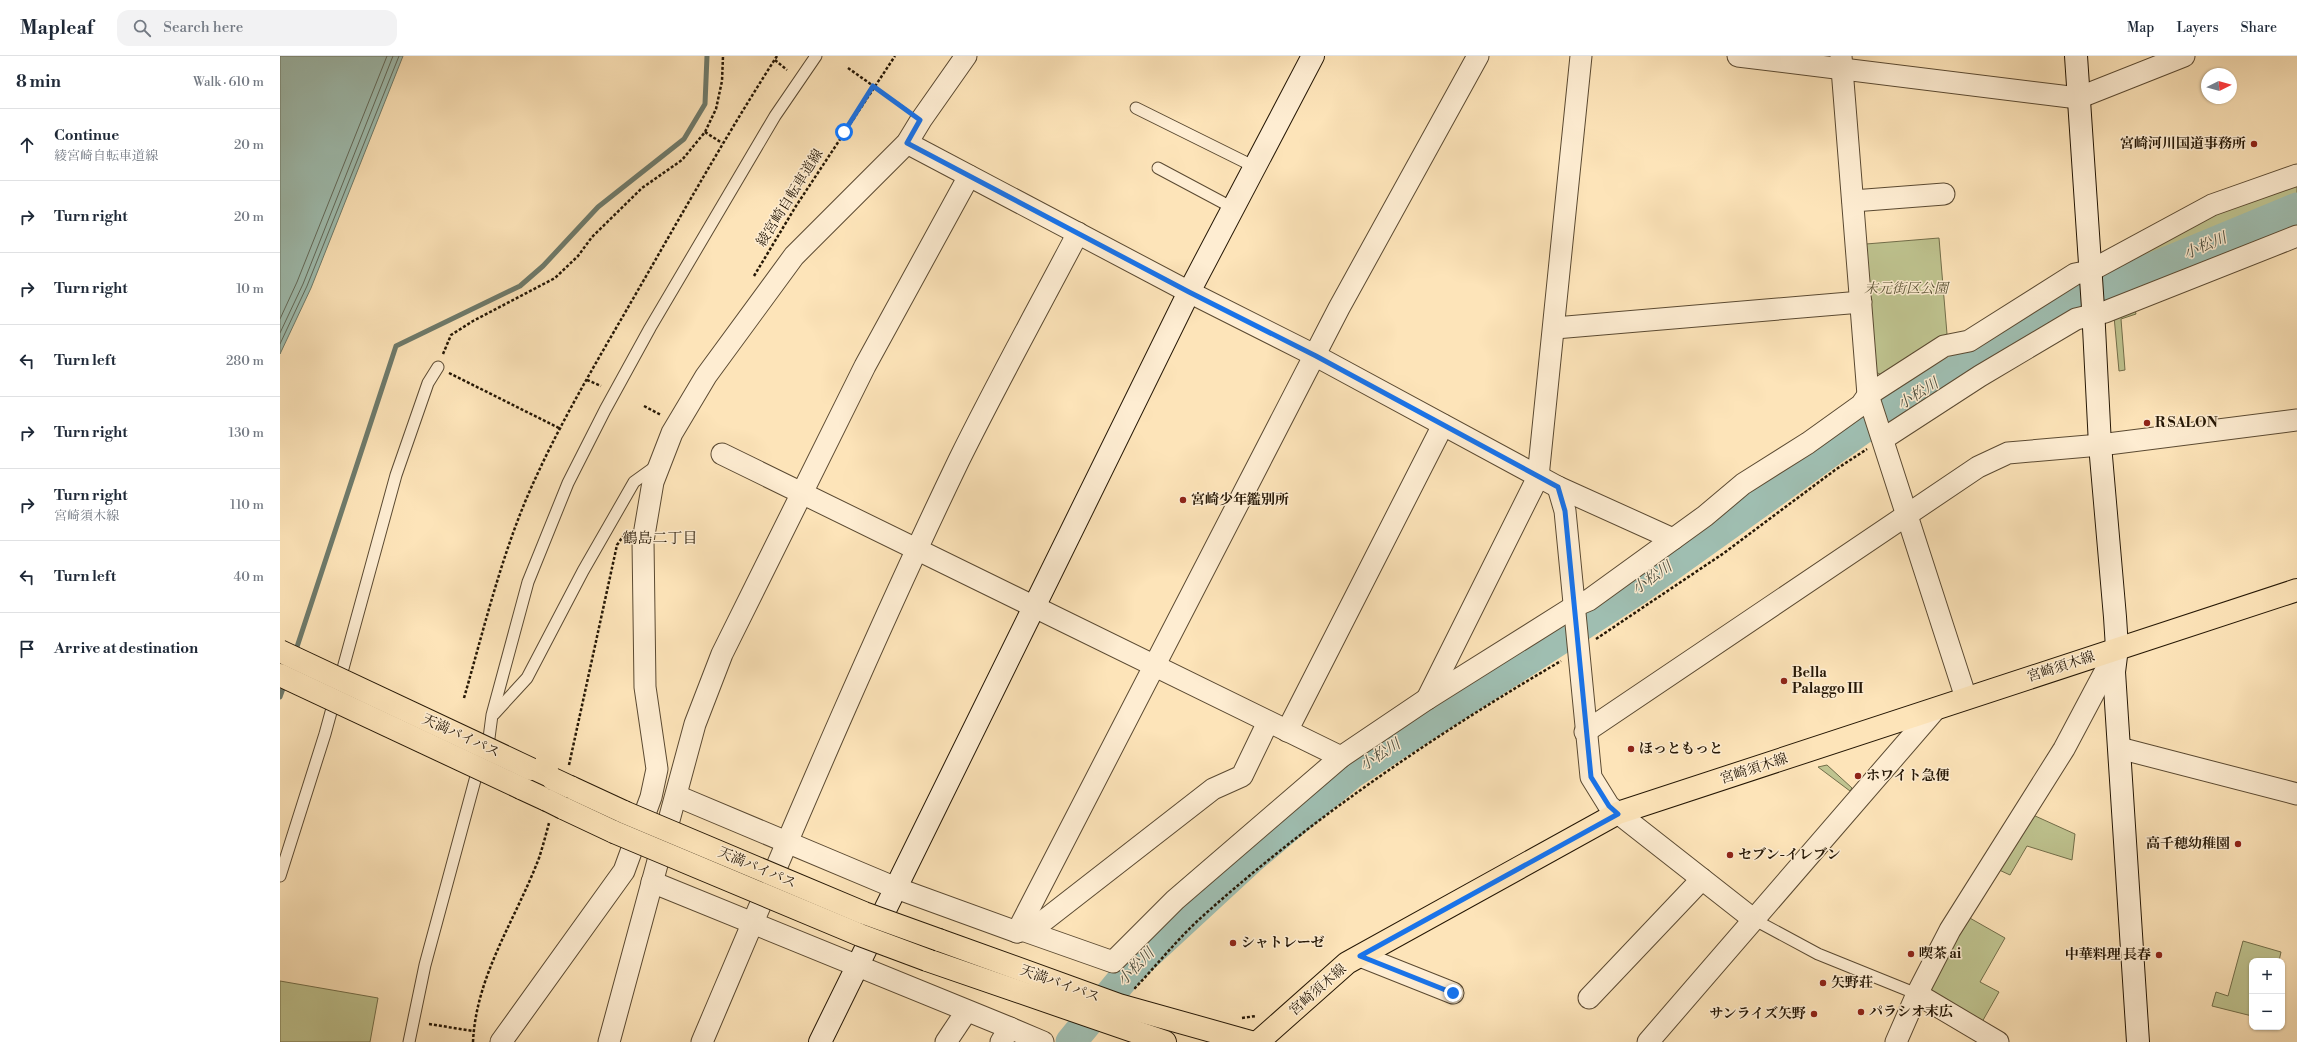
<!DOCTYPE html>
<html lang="en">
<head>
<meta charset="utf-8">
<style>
  :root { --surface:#fff; --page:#f2f2f3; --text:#1f2937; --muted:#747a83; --line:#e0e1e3 }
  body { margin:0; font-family:"Libre Bodoni","Noto Serif JP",serif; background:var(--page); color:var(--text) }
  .controls { position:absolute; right:12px; bottom:12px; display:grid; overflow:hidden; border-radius:8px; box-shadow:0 1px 3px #0004 }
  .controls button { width:36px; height:36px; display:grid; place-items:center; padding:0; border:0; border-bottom:1px solid var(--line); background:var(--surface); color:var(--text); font:20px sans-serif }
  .compass { position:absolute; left:1921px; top:12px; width:36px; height:36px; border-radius:50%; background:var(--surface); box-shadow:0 1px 3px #0004; rotate:85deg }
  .stop { position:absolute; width:12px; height:12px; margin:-9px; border:3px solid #1a73e8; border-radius:50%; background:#fff }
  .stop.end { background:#1a73e8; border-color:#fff; box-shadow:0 1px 4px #0008 }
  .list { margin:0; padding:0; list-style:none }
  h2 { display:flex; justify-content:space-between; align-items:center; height:52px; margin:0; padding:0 16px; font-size:17px }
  h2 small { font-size:13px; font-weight:400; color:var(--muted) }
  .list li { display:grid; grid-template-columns:26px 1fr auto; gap:12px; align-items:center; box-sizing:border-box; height:72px; padding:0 16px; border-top:1px solid var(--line) }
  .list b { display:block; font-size:15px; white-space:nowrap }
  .list p { margin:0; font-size:13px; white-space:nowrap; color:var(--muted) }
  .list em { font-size:13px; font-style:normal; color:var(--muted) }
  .icon { flex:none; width:22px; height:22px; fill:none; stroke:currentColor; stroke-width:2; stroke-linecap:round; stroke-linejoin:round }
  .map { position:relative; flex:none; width:2017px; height:986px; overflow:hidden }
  header { display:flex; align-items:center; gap:24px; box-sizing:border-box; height:56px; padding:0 20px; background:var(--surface); border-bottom:1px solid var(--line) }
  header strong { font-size:19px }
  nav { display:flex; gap:22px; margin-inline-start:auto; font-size:14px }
  .search { width:280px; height:36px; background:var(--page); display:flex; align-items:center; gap:10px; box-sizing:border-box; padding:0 14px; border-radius:12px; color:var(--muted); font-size:15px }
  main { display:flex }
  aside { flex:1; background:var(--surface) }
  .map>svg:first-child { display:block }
  .green { fill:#bfc490; stroke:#726e4a }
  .water { fill:#9fbeb1; stroke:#6e7b6c }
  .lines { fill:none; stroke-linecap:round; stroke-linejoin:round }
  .shore { stroke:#626a5b; stroke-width:1 }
  .stream { stroke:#6e7b6c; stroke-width:5 }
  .river { stroke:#9fbeb1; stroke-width:31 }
  .lane-casing { stroke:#5b4a32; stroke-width:13 }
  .street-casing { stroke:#5b4a32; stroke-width:23 }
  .secondary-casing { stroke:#251705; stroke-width:24 }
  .primary-casing { stroke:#251705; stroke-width:24 }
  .highway-casing { stroke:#251705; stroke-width:24 }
  .path { stroke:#251705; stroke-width:2.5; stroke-dasharray:3 2; stroke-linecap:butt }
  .lane { stroke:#feedd2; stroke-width:11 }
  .street { stroke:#feedd2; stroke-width:21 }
  .secondary { stroke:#feedd2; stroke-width:22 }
  .primary { stroke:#fde4b9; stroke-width:22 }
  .highway { stroke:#fde4b9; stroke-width:22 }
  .highway-bridge-casing { stroke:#251705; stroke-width:24; stroke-linecap:butt }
  .highway-bridge { stroke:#fde4b9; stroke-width:22 }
  .route { stroke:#1a73e8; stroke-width:5 }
  .poi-dot { fill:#8f2418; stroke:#feedd2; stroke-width:1.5 }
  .labels { text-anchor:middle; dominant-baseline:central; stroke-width:3; stroke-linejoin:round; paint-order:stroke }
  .poi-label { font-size:14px; font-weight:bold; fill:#251705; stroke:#feedd2; text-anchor:start }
  .street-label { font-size:14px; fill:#251705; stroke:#feedd2 }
  .park-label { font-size:14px; font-style:italic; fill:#5b5436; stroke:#feedd2 }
  .water-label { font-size:15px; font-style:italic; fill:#505141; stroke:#feedd2 }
  .neighbourhood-label { font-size:15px; fill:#251705; stroke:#feedd2 }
</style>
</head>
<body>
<header>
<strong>Mapleaf</strong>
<div class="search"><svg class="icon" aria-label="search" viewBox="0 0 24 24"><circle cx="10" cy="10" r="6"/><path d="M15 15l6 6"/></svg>Search here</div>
<nav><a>Map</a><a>Layers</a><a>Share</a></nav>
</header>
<main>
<aside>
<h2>8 min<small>Walk · 610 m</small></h2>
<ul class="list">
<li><svg class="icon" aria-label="ahead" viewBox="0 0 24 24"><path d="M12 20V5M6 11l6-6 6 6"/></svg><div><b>Continue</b><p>綾宮崎自転車道線</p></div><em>20 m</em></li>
<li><svg class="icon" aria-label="right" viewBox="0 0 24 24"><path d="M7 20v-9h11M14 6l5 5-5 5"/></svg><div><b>Turn right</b></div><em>20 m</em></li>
<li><svg class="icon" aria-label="right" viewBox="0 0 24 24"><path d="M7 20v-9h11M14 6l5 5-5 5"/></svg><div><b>Turn right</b></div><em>10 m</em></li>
<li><svg class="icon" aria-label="left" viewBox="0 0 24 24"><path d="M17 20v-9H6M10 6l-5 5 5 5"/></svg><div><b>Turn left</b></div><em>280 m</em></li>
<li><svg class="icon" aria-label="right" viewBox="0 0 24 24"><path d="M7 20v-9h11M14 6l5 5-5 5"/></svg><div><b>Turn right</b></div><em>130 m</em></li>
<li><svg class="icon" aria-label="right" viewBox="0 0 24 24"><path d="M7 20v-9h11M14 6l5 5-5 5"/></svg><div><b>Turn right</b><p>宮崎須木線</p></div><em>110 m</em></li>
<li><svg class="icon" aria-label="left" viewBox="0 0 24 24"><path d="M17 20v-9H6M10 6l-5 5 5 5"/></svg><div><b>Turn left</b></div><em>40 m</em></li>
<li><svg class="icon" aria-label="arrive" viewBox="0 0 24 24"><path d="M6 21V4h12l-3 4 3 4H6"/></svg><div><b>Arrive at destination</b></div></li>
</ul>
</aside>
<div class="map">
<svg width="2017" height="986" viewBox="0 0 2017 986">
  <rect width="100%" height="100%" fill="#fde4b9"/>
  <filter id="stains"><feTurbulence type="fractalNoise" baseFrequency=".005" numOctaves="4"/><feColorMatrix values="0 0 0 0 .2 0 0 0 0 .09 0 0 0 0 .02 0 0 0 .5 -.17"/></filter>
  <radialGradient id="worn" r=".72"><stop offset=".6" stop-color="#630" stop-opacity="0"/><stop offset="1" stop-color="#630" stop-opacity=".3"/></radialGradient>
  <!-- green -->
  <g class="green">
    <path d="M 2017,122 L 2017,173 L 1834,246 L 1832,208 L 1933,151 Z"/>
    <path d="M 1659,182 L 1667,278 L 1603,320 L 1596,316 L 1586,188 Z"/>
    <path d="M 1855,254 L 1856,258 L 1841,263 L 1845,314 L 1839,315 L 1834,260 Z"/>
    <path d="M 1547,709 L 1572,732 L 1570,735 L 1538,711 Z"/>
    <path d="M 1753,759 L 1795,778 L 1792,804 L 1747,790 L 1730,819 L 1717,813 Z"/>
    <path d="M 1688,861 L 1725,882 L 1700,926 L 1719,936 L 1702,966 L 1646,935 Z"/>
    <path d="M 1963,885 L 2001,896 L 1999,905 L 1972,905 L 1972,960 L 1932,950 L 1936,936 L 1948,940 Z"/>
    <path d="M 0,925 L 98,942 L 90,986 L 0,986 Z"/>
  </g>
  <!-- water -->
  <path class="water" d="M 0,0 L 123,0 L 31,232 L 0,298 Z"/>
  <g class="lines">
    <!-- shore -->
    <g class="shore">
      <path d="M 0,263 L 17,226 L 107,0"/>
      <path d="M 0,277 L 23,228 L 113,0"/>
      <path d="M 0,288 L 27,230 L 119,0"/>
    </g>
    <!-- stream -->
    <g class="stream">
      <path d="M 15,597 L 116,290 L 240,230 L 263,210 L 318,151 L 404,83 L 425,48 L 427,0"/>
      <path d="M 0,641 L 5,627"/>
    </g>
    <!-- river -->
    <path class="river" d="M 791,986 L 852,912 L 970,803 L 1072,717 L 1358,533 L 1582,373 L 1672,317 L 1766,261 L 1858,218 L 2017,152"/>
    <!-- lane casing -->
    <g class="lane-casing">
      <g id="lane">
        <path d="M 856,52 L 975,111"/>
        <path d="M 878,112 L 953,152"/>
        <path d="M 214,658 L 247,622 L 303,515 L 354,426 L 379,408"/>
        <path d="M 0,820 L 45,678 L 116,419 L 148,327 L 158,311"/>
        <path d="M 1473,863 L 1538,898 L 1637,938"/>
        <path d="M 129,986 L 145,909 L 195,724 L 209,682 L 212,659 L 248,526 L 288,427 L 325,354 L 370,272 L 495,60 L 536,0"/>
      </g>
    </g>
    <!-- street casing -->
    <g class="street-casing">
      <g id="street">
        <path d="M 1458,0 L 1798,42 L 1904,0"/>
        <path d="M 1561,0 L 1588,339 L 1686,642"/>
        <path d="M 627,87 L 909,236 L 1036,300 L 1278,431 L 1393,483"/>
        <path d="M 1573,145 L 1664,138"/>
        <path d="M 1275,272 L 1581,246"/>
        <path d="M 1603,383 L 1700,320 L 1796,263 L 1825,256 L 2017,180"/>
        <path d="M 442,398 L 1061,701"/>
        <path d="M 1278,431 L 1285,455 L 1311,721 L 1329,750 L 1473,863"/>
        <path d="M 1147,643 L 1258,421 L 1301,0"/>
        <path d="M 1007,675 L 1163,369"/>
        <path d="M 1305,676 L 1698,411 L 1728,397 L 1820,389 L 2017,364"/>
        <path d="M 1839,692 L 2017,738"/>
        <path d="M 397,740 L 616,832 L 737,876 L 757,870 L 933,733 L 962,720 L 988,666"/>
        <path d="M 372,826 L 730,972 L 721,986"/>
        <path d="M 745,875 L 833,906 L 895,844 L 1061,701 L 1147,643 L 1295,550 L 1309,544 L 1425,460 L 1463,428 L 1528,387 L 1581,349 L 1588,339 L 1664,290 L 1689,285 L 1795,218 L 1810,215 L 1932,149 L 2017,119"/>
        <path d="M 737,876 L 1059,252 L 1198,0"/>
        <path d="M 1080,900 L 1173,937"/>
        <path d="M 1637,938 L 1718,986"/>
        <path d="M 1309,942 L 1422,823"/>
        <path d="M 730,972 L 763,986"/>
        <path d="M 221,986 L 344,815 L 371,741 L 377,713 L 365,631 L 363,485 L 373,426 L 392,377 L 426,320 L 514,200 L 627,87 L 641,64 L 686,0"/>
        <path d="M 329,986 L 415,668 L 442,598 L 585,310 L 689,120"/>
        <path d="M 422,986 C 505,791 587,595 679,404 C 717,327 758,253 798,177"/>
        <path d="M 666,986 L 686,956"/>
        <path d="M 1368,986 L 1654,655"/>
        <path d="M 1616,986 L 1637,938 L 1670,874 L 1784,693 L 1836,595"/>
      </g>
    </g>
    <!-- secondary casing -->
    <g class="secondary-casing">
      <g id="secondary">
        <path d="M 1796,0 L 1813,252 L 1820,389 L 1835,561 L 1837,592 L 1834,616 L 1858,986"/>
        <path d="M 540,986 L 909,236 L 1033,0"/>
      </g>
    </g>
    <!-- primary casing -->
    <g class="primary-casing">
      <path id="primary" d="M 978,986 L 1067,907 L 1338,757 L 2017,534"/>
    </g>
    <!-- highway casing -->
    <g class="highway-casing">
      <g id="highway">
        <path d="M 290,731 L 344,756"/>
        <path d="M 241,732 L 267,744"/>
        <path d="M 283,752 L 334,776"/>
        <path d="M 659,884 L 839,949 L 971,986"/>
        <path d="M 647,904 L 885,986"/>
      </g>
    </g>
    <!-- path -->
    <g class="path">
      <path d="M 495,4 L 507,14"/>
      <path d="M 568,12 L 626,53"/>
      <path d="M 425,76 L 442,87"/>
      <path d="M 474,220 L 516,150 L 615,0"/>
      <path d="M 163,298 L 171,279 L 193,265 L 275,222 L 298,200 L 312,181 L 362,132 L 402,104 L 425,76 L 436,53 L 442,25 L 443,0"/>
      <path d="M 169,317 L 281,373"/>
      <path d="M 307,324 L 321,330"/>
      <path d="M 364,350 L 381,359"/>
      <path d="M 1316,583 L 1444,497 L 1555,414 L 1587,393"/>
      <path d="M 184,642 C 203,576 219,509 245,446 C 274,377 313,312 350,248 C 398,165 445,81 497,0"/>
      <path d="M 289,709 L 337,489 L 344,479"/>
      <path d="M 856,932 L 855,932 C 878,908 899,881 924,859 C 1032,762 1156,678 1281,605"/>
      <path d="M 962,962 L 976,960"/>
      <path d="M 149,968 L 193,975"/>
      <path d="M 193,986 C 196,919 236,863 259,802 C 263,790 266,778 269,767"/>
    </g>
    <!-- lane -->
    <use href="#lane" class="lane"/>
    <!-- street -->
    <use href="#street" class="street"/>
    <!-- secondary -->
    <use href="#secondary" class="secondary"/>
    <!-- primary -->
    <use href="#primary" class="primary"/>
    <!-- highway -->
    <use href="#highway" class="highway"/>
    <!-- highway-bridge casing -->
    <g class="highway-bridge-casing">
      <g id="highway-bridge">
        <path d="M 0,595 L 251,713"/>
        <path d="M 0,619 L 241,732"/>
        <path d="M 273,723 L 290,731"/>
        <path d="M 267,744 L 283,752"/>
        <path d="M 344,756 L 584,857 L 659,884"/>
        <path d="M 334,776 L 580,879 L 647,904"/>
      </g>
    </g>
    <!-- highway-bridge -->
    <use href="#highway-bridge" class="highway-bridge"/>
  </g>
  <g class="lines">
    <!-- route -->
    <path class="route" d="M 564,76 L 593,30 L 640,64 L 627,87 L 909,236 L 1036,300 L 1278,431 L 1285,455 L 1311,721 L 1329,750 L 1338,758 L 1080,900 L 1173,937"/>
  </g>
  <!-- markers -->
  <g class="poi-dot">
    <circle cx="1974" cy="88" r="4"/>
    <circle cx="1867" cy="367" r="4"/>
    <circle cx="903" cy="444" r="4"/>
    <circle cx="1504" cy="625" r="4"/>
    <circle cx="1351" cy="693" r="4"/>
    <circle cx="1578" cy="720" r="4"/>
    <circle cx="1958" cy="788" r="4"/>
    <circle cx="1450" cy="799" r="4"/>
    <circle cx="953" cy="887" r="4"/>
    <circle cx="1631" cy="898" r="4"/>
    <circle cx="1879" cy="899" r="4"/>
    <circle cx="1543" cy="927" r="4"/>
    <circle cx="1581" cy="956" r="4"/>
    <circle cx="1534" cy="958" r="4"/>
  </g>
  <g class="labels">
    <!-- poi labels -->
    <g class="poi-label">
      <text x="1966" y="88" text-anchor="end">宮崎河川国道事務所</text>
      <text x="1875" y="367">R SALON</text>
      <text x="911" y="444">宮崎少年鑑別所</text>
      <text x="1512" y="617">Bella<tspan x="1512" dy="16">Palaggo III</tspan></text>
      <text x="1359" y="693">ほっともっと</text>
      <text x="1586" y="720">ホワイト急便</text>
      <text x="1950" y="788" text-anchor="end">高千穂幼稚園</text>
      <text x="1458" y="799">セブン-イレブン</text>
      <text x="961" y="887">シャトレーゼ</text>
      <text x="1639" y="898">喫茶 ai</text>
      <text x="1871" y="899" text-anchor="end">中華料理 長春</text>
      <text x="1551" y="927">矢野荘</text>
      <text x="1589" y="956">パラシオ末広</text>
      <text x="1526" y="958" text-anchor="end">サンライズ矢野</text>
    </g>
    <!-- street labels -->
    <g class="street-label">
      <text transform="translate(510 142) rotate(-58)">綾宮崎自転車道線</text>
      <text transform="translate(1781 611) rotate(-18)">宮崎須木線</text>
      <text transform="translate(181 680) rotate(25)">天満バイパス</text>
      <text transform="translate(1474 713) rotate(-18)">宮崎須木線</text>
      <text transform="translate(477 812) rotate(23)">天満バイパス</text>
      <text transform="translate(780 928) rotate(20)">天満バイパス</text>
      <text transform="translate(1038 934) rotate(-41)">宮崎須木線</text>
    </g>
    <!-- park labels -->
    <g class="park-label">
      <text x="1626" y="233">末元街区公園</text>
    </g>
    <!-- water labels -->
    <g class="water-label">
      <text transform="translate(1925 190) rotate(-23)">小松川</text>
      <text transform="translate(1638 338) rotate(-32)">小松川</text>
      <text transform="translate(1372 522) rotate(-35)">小松川</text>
      <text transform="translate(1100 699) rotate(-33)">小松川</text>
      <text transform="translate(856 911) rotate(-46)">小松川</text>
    </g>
    <!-- neighbourhood labels -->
    <g class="neighbourhood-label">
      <text x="380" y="482">鶴島二丁目</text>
    </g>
  </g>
  <rect width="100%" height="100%" filter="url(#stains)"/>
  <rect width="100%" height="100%" fill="url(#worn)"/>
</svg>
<div class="controls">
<button>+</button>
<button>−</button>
</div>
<svg class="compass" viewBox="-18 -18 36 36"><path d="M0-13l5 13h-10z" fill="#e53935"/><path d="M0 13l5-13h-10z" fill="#747a83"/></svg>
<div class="stop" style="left:564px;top:76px"></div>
<div class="stop end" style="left:1173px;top:937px"></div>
</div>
</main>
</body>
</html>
